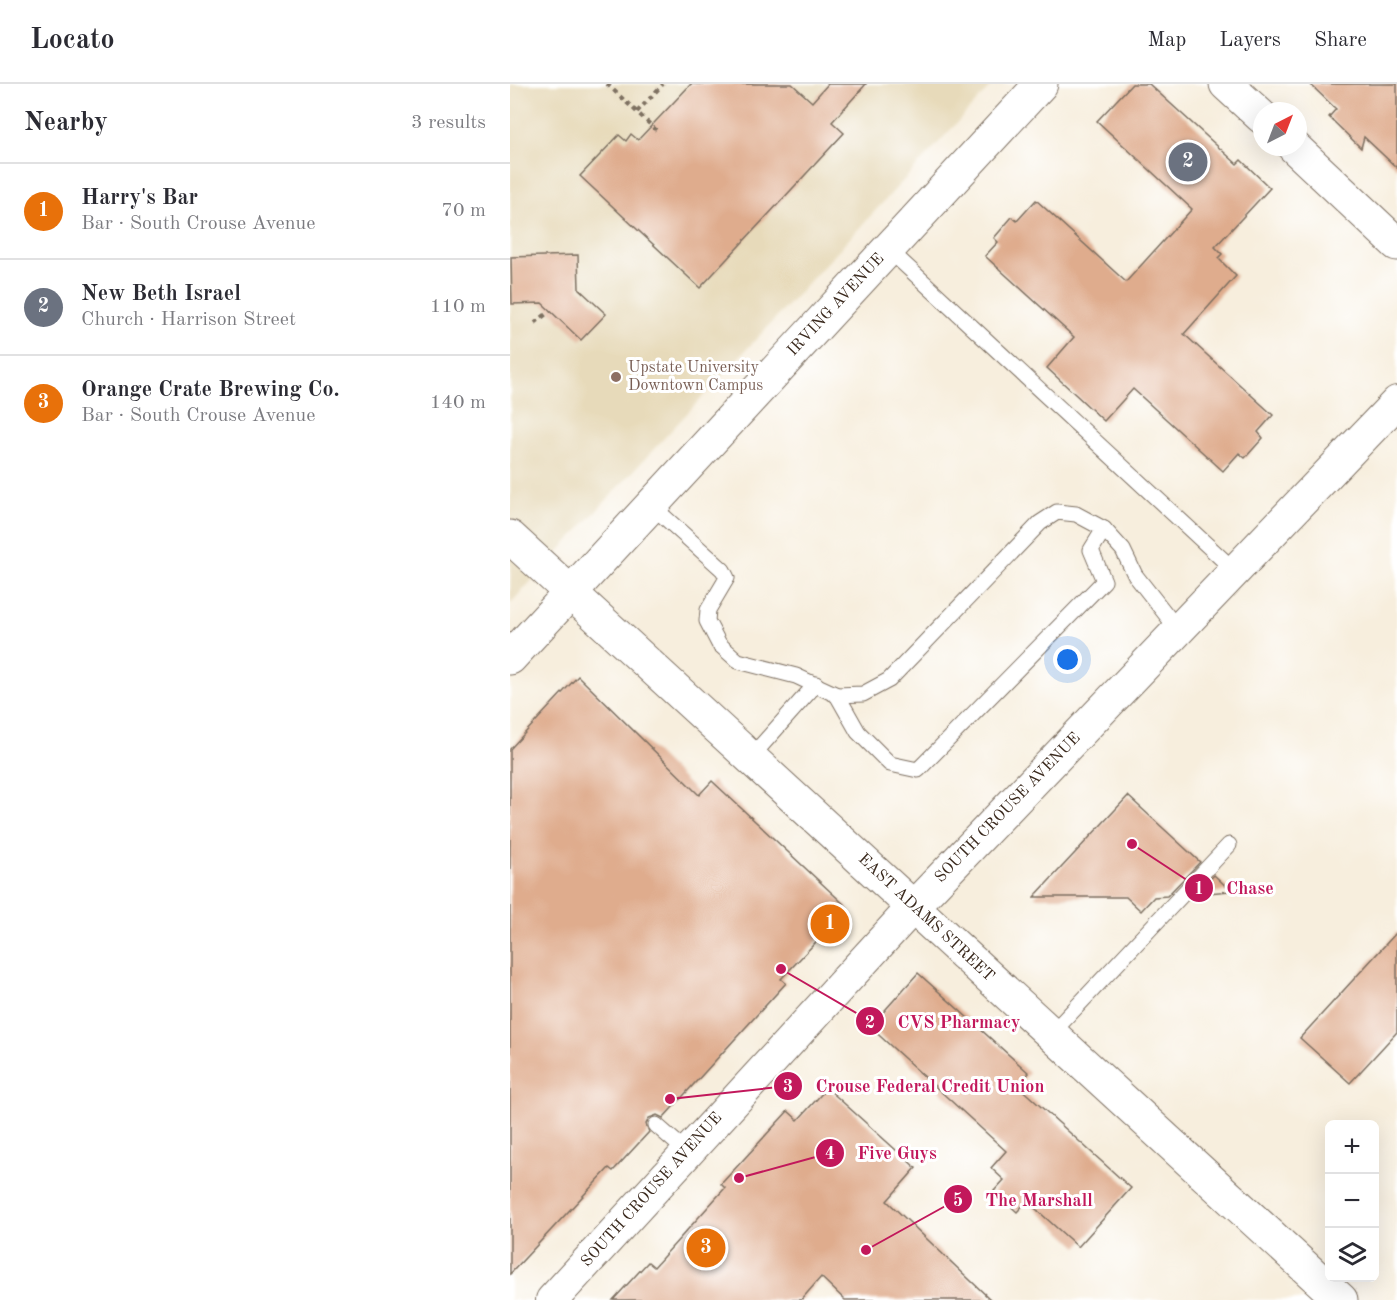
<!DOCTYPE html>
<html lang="en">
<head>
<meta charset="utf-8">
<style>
  :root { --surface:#fff; --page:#f7f7f7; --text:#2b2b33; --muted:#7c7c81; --line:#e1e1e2; --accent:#0f766e }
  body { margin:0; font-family:"Old Standard TT",serif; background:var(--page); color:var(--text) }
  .controls { position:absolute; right:18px; bottom:18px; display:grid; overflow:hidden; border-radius:9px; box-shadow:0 6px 24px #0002 }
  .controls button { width:54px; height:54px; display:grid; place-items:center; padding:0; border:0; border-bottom:2px solid var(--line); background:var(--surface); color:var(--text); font:30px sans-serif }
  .compass { position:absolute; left:743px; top:18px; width:54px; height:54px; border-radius:50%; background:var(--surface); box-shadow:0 6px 24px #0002; rotate:42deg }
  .you { position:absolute; left:558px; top:576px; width:21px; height:21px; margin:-15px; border:4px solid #fff; border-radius:50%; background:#1a73e8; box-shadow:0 0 0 9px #1a73e833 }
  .badge { display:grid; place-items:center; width:39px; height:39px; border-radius:50%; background:var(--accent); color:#fff; font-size:20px; font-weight:700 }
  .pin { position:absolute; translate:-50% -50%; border:3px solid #fff; box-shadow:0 2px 6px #0006 }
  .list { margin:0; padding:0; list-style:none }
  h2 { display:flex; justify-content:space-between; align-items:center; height:78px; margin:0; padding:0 24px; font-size:26px }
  h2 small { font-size:20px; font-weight:400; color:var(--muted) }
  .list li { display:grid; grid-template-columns:39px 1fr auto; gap:18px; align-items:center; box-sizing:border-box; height:96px; padding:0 24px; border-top:2px solid var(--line) }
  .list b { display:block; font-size:22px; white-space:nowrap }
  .list p { margin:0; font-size:20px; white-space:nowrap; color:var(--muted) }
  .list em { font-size:20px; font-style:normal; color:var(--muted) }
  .icon { flex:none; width:33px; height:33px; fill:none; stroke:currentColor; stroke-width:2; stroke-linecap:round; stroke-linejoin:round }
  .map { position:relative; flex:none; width:887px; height:1216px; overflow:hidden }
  header { display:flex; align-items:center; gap:36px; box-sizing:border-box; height:84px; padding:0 30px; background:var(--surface); border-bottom:2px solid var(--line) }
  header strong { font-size:28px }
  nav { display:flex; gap:33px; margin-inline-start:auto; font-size:21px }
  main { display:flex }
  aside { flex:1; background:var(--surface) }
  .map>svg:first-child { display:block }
  .built { fill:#e7daba }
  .building { fill:#dfac8d }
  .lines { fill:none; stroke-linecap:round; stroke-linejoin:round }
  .lane-casing { stroke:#7d6f61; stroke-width:17 }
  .street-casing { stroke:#7d6f61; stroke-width:34 }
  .secondary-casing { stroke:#7d6f61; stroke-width:35 }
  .path { stroke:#7d6f61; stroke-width:4; stroke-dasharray:4.5 4.5; stroke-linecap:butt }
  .lane { stroke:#fff; stroke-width:15 }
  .street { stroke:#fff; stroke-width:32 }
  .secondary { stroke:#fff; stroke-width:33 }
  .education-dot { fill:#8d6e63; stroke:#fff; stroke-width:2 }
  .labels { text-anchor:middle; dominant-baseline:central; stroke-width:6; stroke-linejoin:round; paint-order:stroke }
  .street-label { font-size:16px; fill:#3b2a1e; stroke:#fff }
  .education-label { font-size:16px; fill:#785e54; stroke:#fff; text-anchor:start }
  .leader { fill:none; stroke:#c2185b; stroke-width:2 }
  .callout-dot { fill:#c2185b; stroke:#fff; stroke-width:2 }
  .mark-label { font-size:18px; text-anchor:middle; font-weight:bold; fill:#fff }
  .callout-label { font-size:18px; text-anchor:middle; font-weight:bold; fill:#c2185b; stroke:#fff; stroke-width:6; stroke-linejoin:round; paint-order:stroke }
</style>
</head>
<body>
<header>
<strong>Locato</strong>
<nav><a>Map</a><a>Layers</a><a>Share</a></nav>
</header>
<main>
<aside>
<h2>Nearby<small>3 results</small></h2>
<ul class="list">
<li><span class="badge" style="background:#e8710a">1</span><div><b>Harry's Bar</b><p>Bar · South Crouse Avenue</p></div><em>70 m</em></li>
<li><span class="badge" style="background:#6b7280">2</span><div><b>New Beth Israel</b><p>Church · Harrison Street</p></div><em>110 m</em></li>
<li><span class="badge" style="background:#e8710a">3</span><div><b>Orange Crate Brewing Co.</b><p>Bar · South Crouse Avenue</p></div><em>140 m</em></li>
</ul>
</aside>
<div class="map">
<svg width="887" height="1216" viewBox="0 0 887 1216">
  <rect width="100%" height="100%" fill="#fff"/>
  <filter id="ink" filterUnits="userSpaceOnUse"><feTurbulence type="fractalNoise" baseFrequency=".0167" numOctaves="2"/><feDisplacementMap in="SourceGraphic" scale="12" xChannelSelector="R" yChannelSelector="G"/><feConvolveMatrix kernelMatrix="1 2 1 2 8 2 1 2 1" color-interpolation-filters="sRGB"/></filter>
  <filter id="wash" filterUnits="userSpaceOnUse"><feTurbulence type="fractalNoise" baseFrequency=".008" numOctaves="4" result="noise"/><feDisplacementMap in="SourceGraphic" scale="24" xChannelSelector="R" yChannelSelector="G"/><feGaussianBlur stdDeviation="1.35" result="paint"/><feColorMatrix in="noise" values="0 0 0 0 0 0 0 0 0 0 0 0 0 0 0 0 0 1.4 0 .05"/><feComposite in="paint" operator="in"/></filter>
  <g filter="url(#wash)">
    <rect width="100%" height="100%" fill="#f7eedd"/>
    <!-- built -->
    <path class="built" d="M 0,0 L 483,0 L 0,520 Z"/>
    <g id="blocks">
      <!-- building -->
      <g class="building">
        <path d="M 181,0 L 282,0 L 302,18 L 318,0 L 356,0 L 322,38 L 334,49 L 190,204 L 70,92 L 109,51 L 116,57 L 121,50 L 128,56 Z"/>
        <path d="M 622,0 L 639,0 L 727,80 L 731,76 L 760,104 L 705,163 L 712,170 L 708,174 L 726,192 L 674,250 L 763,331 L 748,348 L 753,354 L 735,374 L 729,369 L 713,387 L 623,305 L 594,337 L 537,284 L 564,253 L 475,172 L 488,158 L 484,154 L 502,133 L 507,137 L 526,116 L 616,198 L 682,125 L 587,37 Z"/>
        <path d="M 800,0 L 887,0 L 887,84 L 854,53 L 851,64 L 819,33 L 826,25 Z"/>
        <path d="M 68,171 L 69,205 L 96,230 L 71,256 L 32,219 L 2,220 L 1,173 Z"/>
        <path d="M 68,592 L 189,711 L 202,697 L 338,824 L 271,895 L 276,899 L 153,1034 L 147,1031 L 139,1034 L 136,1040 L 139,1048 L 103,1087 L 99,1084 L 0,1190 L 0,665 Z"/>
        <path d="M 618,712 L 690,778 L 657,812 L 644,813 L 631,827 L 616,813 L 524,813 Z"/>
        <path d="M 704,791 L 721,807 L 686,810 Z"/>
        <path d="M 887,848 L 887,948 L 840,999 L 790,954 Z"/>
        <path d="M 408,889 L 519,989 L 508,1002 L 621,1104 L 568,1163 L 517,1117 L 507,1128 L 484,1107 L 494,1096 L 481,1084 L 496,1067 L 360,943 Z"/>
        <path d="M 317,1004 L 406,1084 L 377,1117 L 481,1216 L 335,1216 L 311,1193 L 291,1216 L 103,1216 L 138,1178 L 144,1183 L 215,1104 L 211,1100 L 278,1027 L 288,1036 Z"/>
      </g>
    </g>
  </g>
  <g filter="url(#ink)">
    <use href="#blocks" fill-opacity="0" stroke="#7d6f61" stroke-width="1.5"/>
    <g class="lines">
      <!-- lane casing -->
      <g class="lane-casing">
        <g id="lane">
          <path d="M 378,165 L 725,487"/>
          <path d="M 141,421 L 213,486 L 217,494 L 198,526 L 197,537 L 209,560 L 228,577 L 286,592 L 327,611 L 353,610 L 379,596 L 530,439 L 547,428 L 566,430 L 594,445 L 613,466 L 625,491 L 669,547"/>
          <path d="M 327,611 L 348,648 L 380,680 L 408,686 L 594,497 L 581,466 L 594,445"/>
          <path d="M 241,673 L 306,600"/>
          <path d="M 541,950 L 719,761"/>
          <path d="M 146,1041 L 177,1068"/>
        </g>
      </g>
      <!-- street casing -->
      <g class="street-casing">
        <path id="street" d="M 42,1216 L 404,822 L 887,318"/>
      </g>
      <!-- secondary casing -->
      <g class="secondary-casing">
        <g id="secondary">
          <path d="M 716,0 L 752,33"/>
          <path d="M 784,63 L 887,160"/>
          <path d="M 0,453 L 831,1216"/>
          <path d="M 0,574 L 531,0"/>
        </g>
      </g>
      <!-- path -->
      <g class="path">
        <path d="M 97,0 L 146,46"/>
        <path d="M 127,28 L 153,0"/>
        <path d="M 25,239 L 40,227"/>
      </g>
      <!-- lane -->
      <use href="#lane" class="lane"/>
      <!-- street -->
      <use href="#street" class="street"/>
      <!-- secondary -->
      <use href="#secondary" class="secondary"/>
    </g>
  </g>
  <!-- markers -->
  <circle class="education-dot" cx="106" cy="293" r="6"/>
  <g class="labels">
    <!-- street labels -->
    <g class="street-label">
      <text transform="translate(326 221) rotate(-47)">IRVING AVENUE</text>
      <text transform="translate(498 724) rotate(-46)">SOUTH CROUSE AVENUE</text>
      <text transform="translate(416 834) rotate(43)">EAST ADAMS STREET</text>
      <text transform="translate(142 1106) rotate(-48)">SOUTH CROUSE AVENUE</text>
    </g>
    <!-- education labels -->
    <g class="education-label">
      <text x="118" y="284">Upstate University<tspan x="118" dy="18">Downtown Campus</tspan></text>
    </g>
  </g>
  <!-- callouts -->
  <path class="leader" d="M622 760L689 804M271 885L360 937M160 1015L278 1002M229 1094L320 1069M356 1166L448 1115"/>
  <g class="callout-dot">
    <circle cx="622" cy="760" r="6"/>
    <circle cx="271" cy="885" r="6"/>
    <circle cx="160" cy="1015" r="6"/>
    <circle cx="229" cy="1094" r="6"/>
    <circle cx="356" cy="1166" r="6"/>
    <circle cx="689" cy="804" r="15"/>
    <circle cx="360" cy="937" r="15"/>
    <circle cx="278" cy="1002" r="15"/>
    <circle cx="320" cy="1069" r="15"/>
    <circle cx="448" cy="1115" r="15"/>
  </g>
  <g class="mark-label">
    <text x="689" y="810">1</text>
    <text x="360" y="944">2</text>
    <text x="278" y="1008">3</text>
    <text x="320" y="1075">4</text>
    <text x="448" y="1122">5</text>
  </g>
  <g class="callout-label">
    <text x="740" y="810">Chase</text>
    <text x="449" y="944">CVS Pharmacy</text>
    <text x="420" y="1008">Crouse Federal Credit Union</text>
    <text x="387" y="1075">Five Guys</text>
    <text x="529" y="1122">The Marshall</text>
  </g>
</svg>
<div class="controls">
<button>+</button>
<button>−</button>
<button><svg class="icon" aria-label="layers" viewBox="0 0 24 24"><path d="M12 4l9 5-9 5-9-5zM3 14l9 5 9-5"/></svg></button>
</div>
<svg class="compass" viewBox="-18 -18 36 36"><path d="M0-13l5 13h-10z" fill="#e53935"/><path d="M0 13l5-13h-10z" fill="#7c7c81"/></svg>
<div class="you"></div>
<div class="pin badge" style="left:320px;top:840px;background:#e8710a">1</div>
<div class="pin badge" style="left:678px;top:78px;background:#6b7280">2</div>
<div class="pin badge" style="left:196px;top:1164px;background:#e8710a">3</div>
</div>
</main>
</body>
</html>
